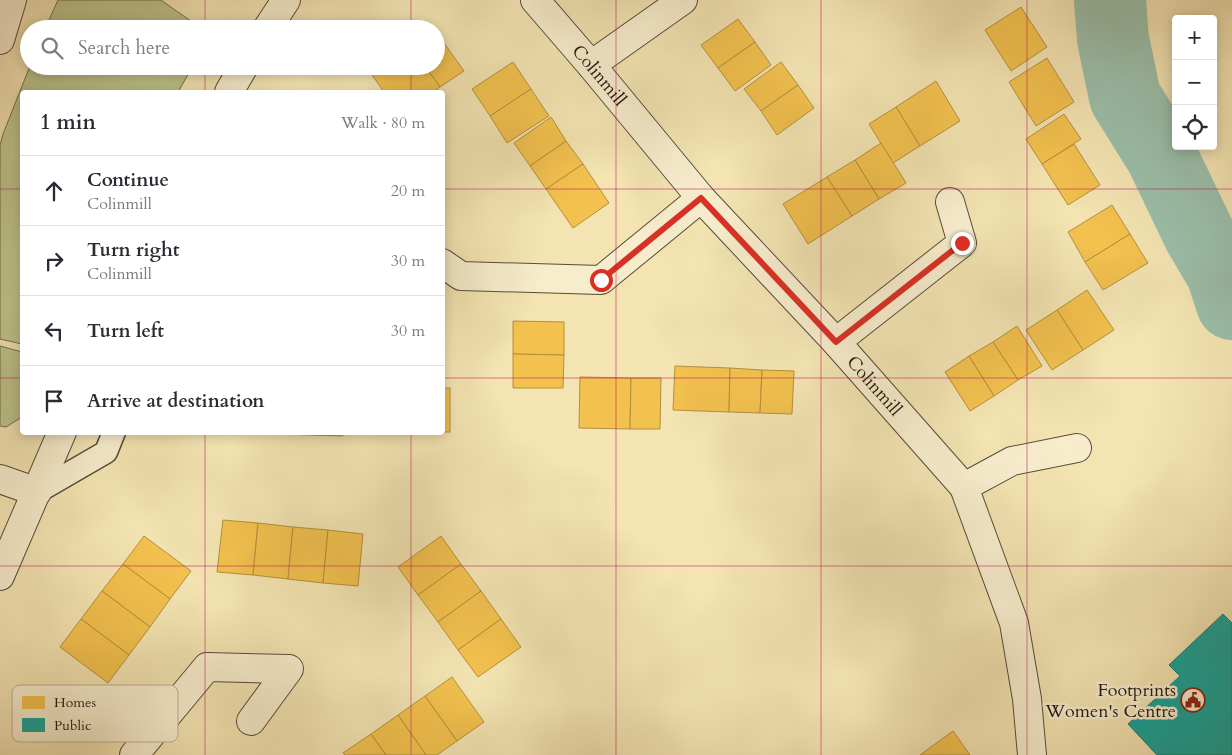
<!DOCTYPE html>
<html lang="en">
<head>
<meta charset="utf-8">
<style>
  :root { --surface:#fff; --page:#f2f2f3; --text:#2b2b33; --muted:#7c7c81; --line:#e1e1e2 }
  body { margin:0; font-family:Cardo,serif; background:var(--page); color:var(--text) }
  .controls { position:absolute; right:15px; top:15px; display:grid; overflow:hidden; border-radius:5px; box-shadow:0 2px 12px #0003 }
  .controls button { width:45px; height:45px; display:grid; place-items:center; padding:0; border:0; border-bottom:1px solid var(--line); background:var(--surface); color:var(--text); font:25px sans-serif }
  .stop { position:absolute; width:15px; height:15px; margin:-11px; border:4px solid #d93025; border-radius:50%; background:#fff }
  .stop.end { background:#d93025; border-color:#fff; box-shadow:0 1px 5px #0008 }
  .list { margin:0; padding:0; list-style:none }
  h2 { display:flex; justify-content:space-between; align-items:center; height:65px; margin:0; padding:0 20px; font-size:21px }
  h2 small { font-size:16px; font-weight:400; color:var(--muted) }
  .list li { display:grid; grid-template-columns:32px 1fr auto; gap:15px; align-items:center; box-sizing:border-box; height:70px; padding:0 20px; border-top:1px solid var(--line) }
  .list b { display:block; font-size:19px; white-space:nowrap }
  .list p { margin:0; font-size:16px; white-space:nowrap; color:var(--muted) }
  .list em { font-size:16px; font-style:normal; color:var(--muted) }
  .icon { flex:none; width:28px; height:28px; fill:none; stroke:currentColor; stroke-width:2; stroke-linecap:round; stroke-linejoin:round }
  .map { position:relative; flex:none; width:1232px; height:755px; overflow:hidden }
  .search { position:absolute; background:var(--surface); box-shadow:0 2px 12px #0003; left:20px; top:20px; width:425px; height:55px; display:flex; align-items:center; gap:12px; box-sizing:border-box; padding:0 18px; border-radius:28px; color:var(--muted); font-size:19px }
  .panel { position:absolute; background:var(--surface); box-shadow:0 2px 12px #0003; left:20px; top:90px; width:425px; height:345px; border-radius:5px }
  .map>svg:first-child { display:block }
  .green { fill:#bdc48a; stroke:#706f4e }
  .homes { fill:#f2c14e; stroke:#b48f3c }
  .public { fill:#17a398; stroke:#1a7a70 }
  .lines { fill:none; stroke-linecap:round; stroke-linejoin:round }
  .river { stroke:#9bbfaa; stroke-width:72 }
  .lane-casing { stroke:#564c39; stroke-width:25 }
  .street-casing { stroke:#564c39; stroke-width:30 }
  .lane { stroke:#f7edcd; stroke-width:22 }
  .street { stroke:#f7edcd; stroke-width:28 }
  .route { stroke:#d93025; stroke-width:6 }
  .grid { fill:none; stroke:#c2185b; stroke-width:1; stroke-opacity:0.55 }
  .labels { text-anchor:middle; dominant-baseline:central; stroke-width:5; stroke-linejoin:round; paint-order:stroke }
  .street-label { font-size:18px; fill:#221a11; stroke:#f7edcd }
  .poi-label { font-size:18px; fill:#221a11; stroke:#f7edcd; text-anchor:end }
  .key { fill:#f7edcd; stroke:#b7ae95; stroke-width:1 }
  .key-label { font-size:14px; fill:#221a11 }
</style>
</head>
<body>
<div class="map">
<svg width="1232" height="755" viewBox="0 0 1232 755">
  <rect width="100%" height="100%" fill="#f3e4b2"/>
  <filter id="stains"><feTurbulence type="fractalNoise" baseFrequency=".004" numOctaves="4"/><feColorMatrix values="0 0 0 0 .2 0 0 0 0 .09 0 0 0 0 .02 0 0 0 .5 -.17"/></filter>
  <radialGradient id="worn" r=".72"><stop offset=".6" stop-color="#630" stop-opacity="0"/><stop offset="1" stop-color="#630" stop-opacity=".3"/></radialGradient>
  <!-- green -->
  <g class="green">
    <path d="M 58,0 L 161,0 L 202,29 L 45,29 Z"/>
    <path d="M 30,66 L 193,66 L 178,92 L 22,92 L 22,344 L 0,339 L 0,145 L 3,134 Z"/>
    <path d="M 0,346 L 22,352 L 22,417 L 6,427 L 0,426 Z"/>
  </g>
  <!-- homes -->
  <g class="homes">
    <path d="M 1021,7 L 1047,47 L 1011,71 L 985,30 Z"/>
    <path d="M 738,19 L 755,42 L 718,68 L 701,45 Z"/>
    <path d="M 436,32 L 464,71 L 440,87 L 425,66 L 436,66 Z"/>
    <path d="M 755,42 L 771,65 L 735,91 L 718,68 Z"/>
    <path d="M 1047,58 L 1074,102 L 1036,126 L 1009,82 Z"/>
    <path d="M 513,62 L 531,89 L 490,116 L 472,89 Z"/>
    <path d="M 781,62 L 798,85 L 761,111 L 744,89 Z"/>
    <path d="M 385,66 L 425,66 L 440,87 L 433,92 L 384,92 L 372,75 Z"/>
    <path d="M 936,81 L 960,121 L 920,146 L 896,107 Z"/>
    <path d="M 798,85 L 814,108 L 777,135 L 761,111 Z"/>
    <path d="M 531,89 L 549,116 L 507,143 L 490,116 Z"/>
    <path d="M 896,107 L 920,146 L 893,163 L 869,124 Z"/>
    <path d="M 1064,114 L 1081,139 L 1042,164 L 1026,139 Z"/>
    <path d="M 551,117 L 566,141 L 530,166 L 514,143 Z"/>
    <path d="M 566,141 L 583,164 L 546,189 L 530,166 Z"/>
    <path d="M 881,143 L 906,183 L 879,199 L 855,160 Z"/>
    <path d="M 1074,144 L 1100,185 L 1068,205 L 1042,164 Z"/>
    <path d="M 855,160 L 879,199 L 852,216 L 827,177 Z"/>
    <path d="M 583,164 L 609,203 L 573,228 L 546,189 Z"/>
    <path d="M 827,177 L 852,216 L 808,244 L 783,204 Z"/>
    <path d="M 1112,205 L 1130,234 L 1085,262 L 1068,232 Z"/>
    <path d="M 1130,234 L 1148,263 L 1103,290 L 1085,262 Z"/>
    <path d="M 1087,290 L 1114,330 L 1083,350 L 1057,310 Z"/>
    <path d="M 1057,310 L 1083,350 L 1052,370 L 1026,330 Z"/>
    <path d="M 513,321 L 564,322 L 564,355 L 513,354 Z"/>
    <path d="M 1017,326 L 1042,366 L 1018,380 L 993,342 Z"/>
    <path d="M 993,342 L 1018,380 L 994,396 L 969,356 Z"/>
    <path d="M 513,354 L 564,355 L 563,388 L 513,388 Z"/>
    <path d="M 969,356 L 994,396 L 970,411 L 945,372 Z"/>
    <path d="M 675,366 L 730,368 L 729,412 L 673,410 Z"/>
    <path d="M 730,368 L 762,370 L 760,413 L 729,412 Z"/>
    <path d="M 762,370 L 794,371 L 792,414 L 760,413 Z"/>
    <path d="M 580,377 L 631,378 L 630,429 L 579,428 Z"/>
    <path d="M 631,378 L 661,378 L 660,429 L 630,429 Z"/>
    <rect x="442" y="388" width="8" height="44"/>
    <path d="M 278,432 L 311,432 L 310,435 L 278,434 Z"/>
    <path d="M 311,432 L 343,432 L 343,436 L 310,435 Z"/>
    <path d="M 223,520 L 258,523 L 253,575 L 217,572 Z"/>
    <path d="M 258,523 L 293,527 L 288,579 L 253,575 Z"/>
    <path d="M 293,527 L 328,530 L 323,583 L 288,579 Z"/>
    <path d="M 328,530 L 363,534 L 358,586 L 323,583 Z"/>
    <path d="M 144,536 L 191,571 L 170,599 L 123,564 Z"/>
    <path d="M 441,536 L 461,564 L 418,595 L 398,567 Z"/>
    <path d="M 123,564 L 170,599 L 150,627 L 102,591 Z"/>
    <path d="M 461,564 L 481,591 L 438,622 L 418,595 Z"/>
    <path d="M 102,591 L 150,627 L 129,655 L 81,619 Z"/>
    <path d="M 481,591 L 501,619 L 458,650 L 438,622 Z"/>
    <path d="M 81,619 L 129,655 L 108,683 L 60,647 Z"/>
    <path d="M 501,619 L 521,647 L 478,677 L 458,650 Z"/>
    <path d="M 452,677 L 484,722 L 457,741 L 425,696 Z"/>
    <path d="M 425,696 L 457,741 L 437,755 L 426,755 L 398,715 Z"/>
    <path d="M 398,715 L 426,755 L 386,755 L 371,734 Z"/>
    <path d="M 953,731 L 970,755 L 920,755 Z"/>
    <path d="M 371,734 L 386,755 L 345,755 L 343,753 Z"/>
  </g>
  <!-- public -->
  <path class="public" d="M 1223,614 L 1232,623 L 1232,755 L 1157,755 L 1128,724 L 1180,676 L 1169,665 Z"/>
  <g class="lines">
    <!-- river -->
    <path class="river" d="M 1110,0 L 1113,39 L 1125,97 L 1161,155 L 1199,234 L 1222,273 L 1232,304"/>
    <!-- lane casing -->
    <g class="lane-casing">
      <path id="lane" d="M 37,492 L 106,452 L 114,432"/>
    </g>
    <!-- street casing -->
    <g class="street-casing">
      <g id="street">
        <path id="s1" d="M 535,0 L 591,65 L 701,198 L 836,342 L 964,487 L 1014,623 L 1027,699 L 1032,755"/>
        <path d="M 267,29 L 286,0"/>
        <path d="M 0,40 L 12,0"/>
        <path d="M 591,65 L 683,0"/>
        <path d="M 229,92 L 244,66"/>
        <path d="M 442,263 L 461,276 L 601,280 L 701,198"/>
        <path d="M 836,342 L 962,243 L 950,202"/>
        <path d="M 0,479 L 37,492"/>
        <path d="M 964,487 L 1012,461 L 1077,448"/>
        <path d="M 0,576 L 62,432"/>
        <path d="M 134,755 L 207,667 L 289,669 L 251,721"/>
      </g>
    </g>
    <!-- lane -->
    <use href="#lane" class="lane"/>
    <!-- street -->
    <use href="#street" class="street"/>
  </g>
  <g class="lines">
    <!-- route -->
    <path class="route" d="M 601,280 L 701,198 L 836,342 L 962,243"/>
  </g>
  <!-- grid -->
  <path class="grid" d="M 205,0 L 205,29M 411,0 L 411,29M 616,0 L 616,755M 821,0 L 821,755M 1027,0 L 1027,755M 205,66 L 205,92M 411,66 L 411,92M 0,189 L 22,189M 442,189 L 1232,189M 0,378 L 22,378M 442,378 L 1232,378M 205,432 L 205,755M 411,432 L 411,755M 0,566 L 1232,566"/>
  <!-- icons -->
  <defs>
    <g id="civic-ring" transform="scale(1.25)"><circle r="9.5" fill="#f7edcd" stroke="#8f2418" stroke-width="1.5"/><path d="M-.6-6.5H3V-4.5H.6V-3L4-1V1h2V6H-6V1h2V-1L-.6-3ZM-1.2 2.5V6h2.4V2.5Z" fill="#8f2418"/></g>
  </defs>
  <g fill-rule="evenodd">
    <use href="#civic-ring" x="1193" y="700"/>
  </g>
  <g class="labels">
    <!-- street labels -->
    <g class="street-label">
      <text stroke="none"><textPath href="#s1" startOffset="99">Colinmill</textPath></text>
      <text stroke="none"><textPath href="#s1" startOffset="514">Colinmill</textPath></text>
    </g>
    <!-- poi labels -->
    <g class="poi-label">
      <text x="1176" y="690">Footprints<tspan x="1176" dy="21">Women's Centre</tspan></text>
    </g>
  </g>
  <!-- legend -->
  <rect x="12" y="685" width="166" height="57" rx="8" class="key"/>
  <rect x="22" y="696" width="23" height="13" fill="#f2c14e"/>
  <rect x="22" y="718" width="23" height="14" fill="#17a398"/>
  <g class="key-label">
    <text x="54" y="707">Homes</text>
    <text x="54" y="730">Public</text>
  </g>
  <rect width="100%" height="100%" filter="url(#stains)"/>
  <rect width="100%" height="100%" fill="url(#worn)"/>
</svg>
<div class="controls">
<button>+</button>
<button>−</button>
<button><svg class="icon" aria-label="locate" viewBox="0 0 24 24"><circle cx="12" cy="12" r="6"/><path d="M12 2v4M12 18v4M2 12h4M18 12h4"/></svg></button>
</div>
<div class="stop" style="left:601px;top:280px"></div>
<div class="stop end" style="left:962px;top:243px"></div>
<div class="search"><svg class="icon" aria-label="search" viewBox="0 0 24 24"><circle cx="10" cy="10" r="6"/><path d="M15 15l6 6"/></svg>Search here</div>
<section class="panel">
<h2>1 min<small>Walk · 80 m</small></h2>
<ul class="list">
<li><svg class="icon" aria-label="ahead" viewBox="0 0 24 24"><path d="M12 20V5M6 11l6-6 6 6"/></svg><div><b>Continue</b><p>Colinmill</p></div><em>20 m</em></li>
<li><svg class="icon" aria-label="right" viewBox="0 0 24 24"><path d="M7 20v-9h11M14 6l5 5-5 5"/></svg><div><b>Turn right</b><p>Colinmill</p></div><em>30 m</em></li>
<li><svg class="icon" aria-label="left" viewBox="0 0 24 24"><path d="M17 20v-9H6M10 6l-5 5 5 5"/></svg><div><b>Turn left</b></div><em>30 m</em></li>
<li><svg class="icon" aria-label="arrive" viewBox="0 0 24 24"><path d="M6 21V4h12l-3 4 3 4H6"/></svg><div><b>Arrive at destination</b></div></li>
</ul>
</section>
</div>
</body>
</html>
